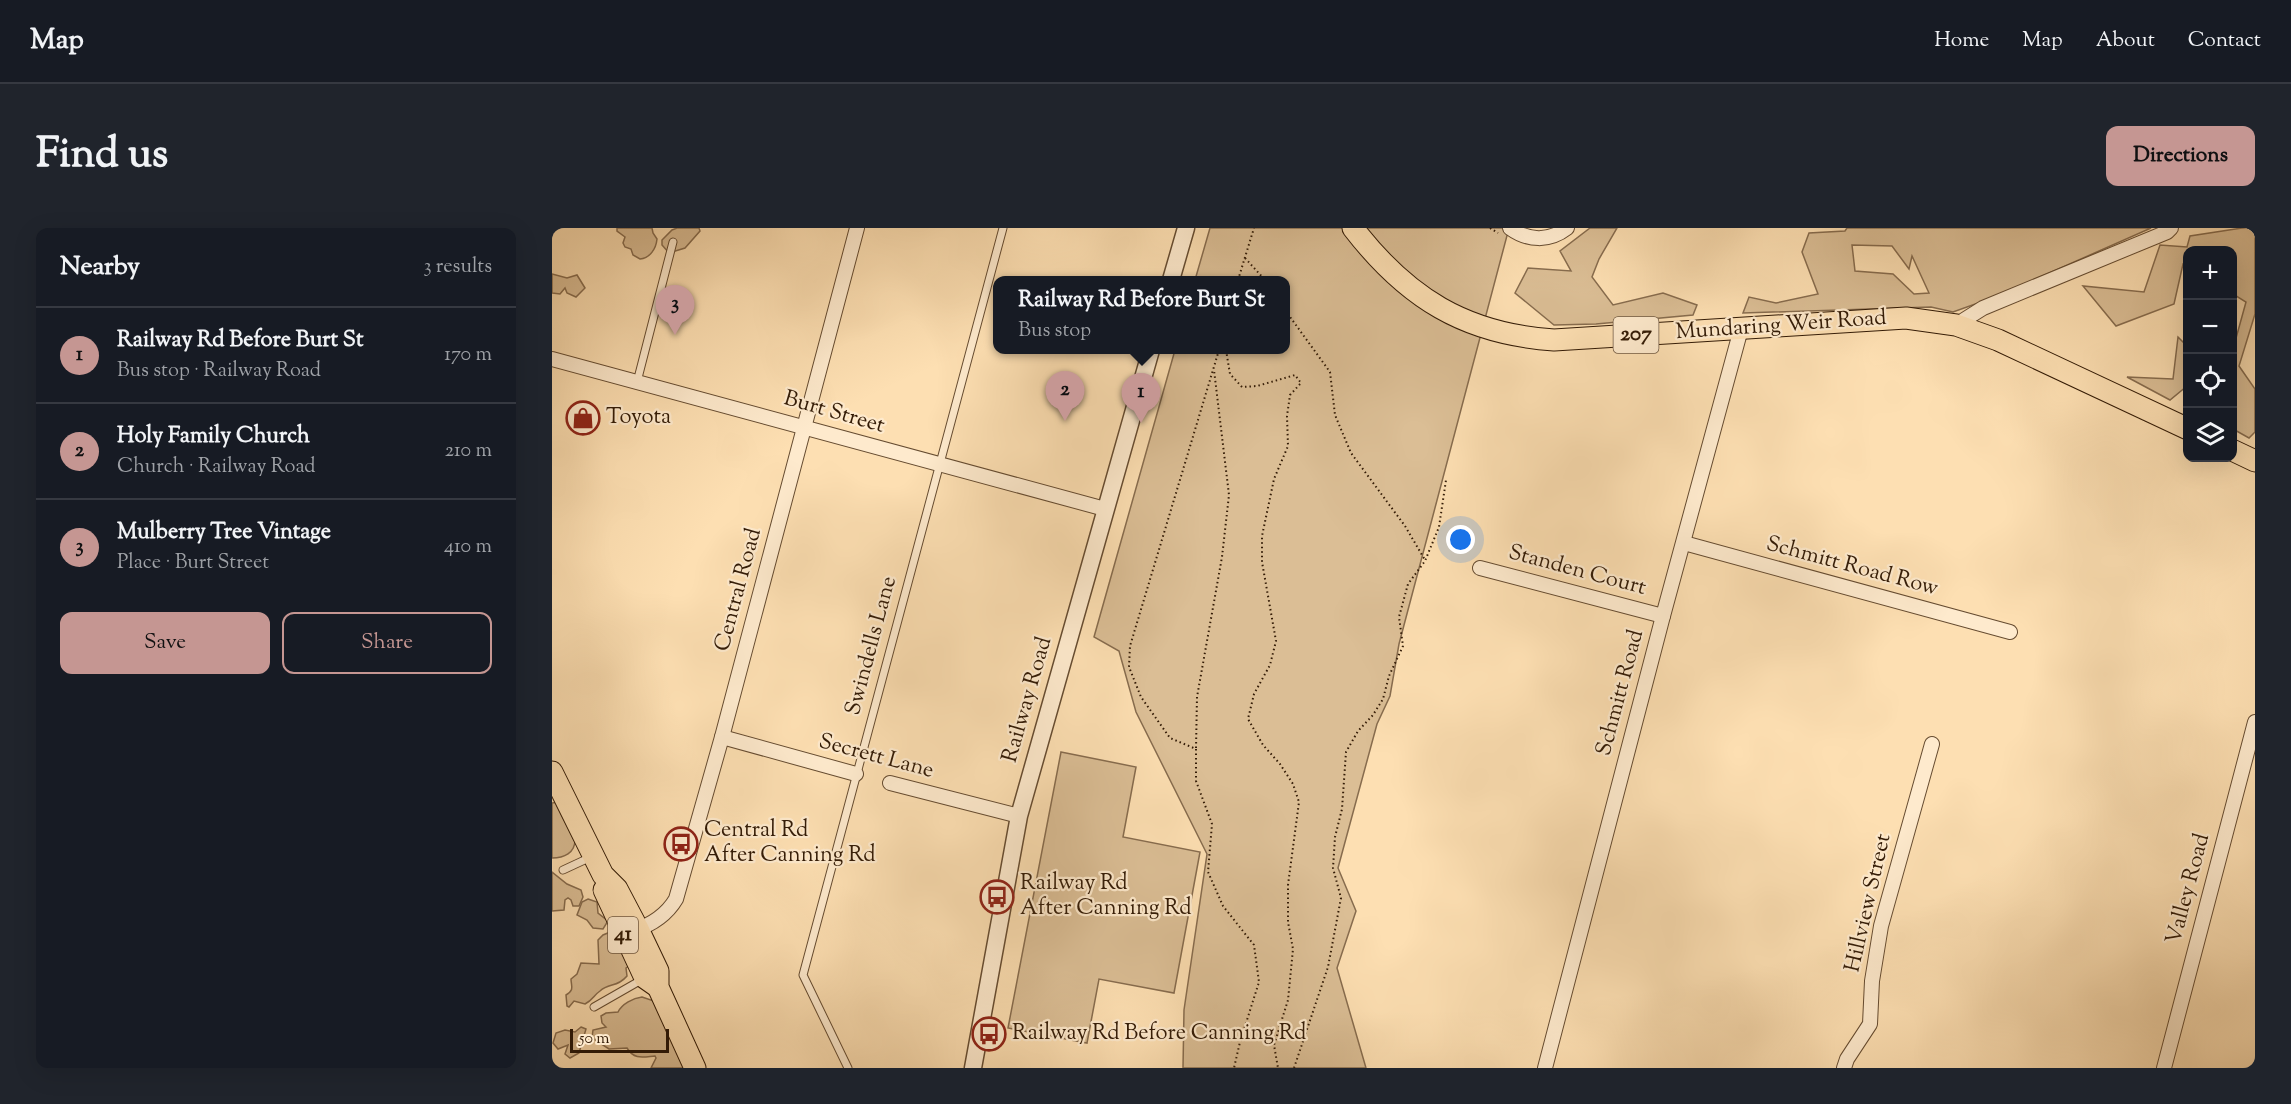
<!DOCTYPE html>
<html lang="en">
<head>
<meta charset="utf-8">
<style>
  :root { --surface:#171b24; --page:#20242c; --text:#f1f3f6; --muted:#9ea1a6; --line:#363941; --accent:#c59692 }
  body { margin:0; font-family:"Sorts Mill Goudy",serif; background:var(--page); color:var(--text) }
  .controls { position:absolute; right:18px; top:18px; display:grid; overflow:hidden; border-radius:12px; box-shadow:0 6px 24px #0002 }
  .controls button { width:54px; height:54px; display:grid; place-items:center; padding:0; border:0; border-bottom:2px solid var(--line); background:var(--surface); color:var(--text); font:30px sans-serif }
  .scale { position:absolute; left:18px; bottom:15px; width:99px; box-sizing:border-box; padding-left:6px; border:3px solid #331b06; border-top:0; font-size:16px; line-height:21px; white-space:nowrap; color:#331b06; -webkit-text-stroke:4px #feeacd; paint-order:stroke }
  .you { position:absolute; left:909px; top:312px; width:21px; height:21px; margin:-15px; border:4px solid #fff; border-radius:50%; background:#1a73e8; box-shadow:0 0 0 9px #1a73e833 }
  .badge { display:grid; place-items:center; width:39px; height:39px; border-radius:50%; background:var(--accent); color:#111; font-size:20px; font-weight:700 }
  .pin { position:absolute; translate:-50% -50px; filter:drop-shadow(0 2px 3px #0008) }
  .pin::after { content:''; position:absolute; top:32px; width:21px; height:18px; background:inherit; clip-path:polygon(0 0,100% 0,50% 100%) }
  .popup { position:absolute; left:441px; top:48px; width:297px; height:78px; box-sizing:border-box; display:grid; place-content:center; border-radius:12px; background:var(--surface); filter:drop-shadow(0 2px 4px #0005); font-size:20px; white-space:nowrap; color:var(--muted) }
  .popup b { font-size:22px; color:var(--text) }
  .popup::after { content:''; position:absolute; left:50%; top:100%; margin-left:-12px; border:12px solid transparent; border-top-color:var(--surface) }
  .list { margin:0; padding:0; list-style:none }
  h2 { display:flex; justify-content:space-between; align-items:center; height:78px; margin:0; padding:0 24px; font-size:26px }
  h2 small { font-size:20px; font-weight:400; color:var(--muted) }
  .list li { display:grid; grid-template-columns:39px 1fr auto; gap:18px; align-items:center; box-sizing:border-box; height:96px; padding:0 24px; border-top:2px solid var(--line) }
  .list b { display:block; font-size:22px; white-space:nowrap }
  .list p { margin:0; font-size:20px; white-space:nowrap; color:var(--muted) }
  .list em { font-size:20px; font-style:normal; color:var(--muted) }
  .actions { display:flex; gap:12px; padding:18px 24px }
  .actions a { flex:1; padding:14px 0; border:2px solid var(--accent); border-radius:12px; text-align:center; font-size:21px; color:var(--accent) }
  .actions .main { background:var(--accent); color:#111 }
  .icon { flex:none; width:33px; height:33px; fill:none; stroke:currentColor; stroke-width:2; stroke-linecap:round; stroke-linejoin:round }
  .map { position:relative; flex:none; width:1703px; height:840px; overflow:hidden; border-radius:12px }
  header { display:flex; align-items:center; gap:36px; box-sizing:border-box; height:84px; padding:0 30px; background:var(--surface); border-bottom:2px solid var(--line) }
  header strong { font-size:28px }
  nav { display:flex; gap:33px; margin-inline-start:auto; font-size:21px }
  .intro { display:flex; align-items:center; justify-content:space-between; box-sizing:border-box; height:144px; padding:0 36px }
  h1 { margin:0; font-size:42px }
  .button { padding:15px 27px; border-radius:12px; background:var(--accent); color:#111; font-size:21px; font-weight:700 }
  main { display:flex; gap:36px; padding:0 36px }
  aside { flex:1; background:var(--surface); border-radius:12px; box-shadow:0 6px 24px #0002 }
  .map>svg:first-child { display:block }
  .green { fill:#dbbe95; stroke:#876c4e; stroke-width:1.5; fill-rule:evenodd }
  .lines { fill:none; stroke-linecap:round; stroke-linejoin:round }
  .service-casing { stroke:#664c31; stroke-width:9 }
  .minor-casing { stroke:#664c31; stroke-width:16 }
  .tertiary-casing { stroke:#664c31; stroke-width:19 }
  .primary-casing { stroke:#331b06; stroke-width:23 }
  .path { stroke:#331b06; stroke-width:2; stroke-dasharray:1.5 3; stroke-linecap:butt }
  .service { stroke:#feeacd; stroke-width:7 }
  .minor { stroke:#feeacd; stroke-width:14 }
  .tertiary { stroke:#feeacd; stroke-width:16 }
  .primary { stroke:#fddfb2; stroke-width:21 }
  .labels { text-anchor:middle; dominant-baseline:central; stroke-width:4.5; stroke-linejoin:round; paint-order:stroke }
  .shield { fill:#feeacd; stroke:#705942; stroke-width:1.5 }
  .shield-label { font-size:21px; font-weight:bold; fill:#331b06 }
  .street-label { font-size:22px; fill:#331b06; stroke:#feeacd }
  .poi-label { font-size:22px; fill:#331b06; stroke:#feeacd; text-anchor:start }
</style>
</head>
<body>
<header>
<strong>Map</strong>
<nav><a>Home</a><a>Map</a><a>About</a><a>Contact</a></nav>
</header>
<div class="intro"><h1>Find us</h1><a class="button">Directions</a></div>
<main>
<aside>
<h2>Nearby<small>3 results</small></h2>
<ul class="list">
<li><span class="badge">1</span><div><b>Railway Rd Before Burt St</b><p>Bus stop · Railway Road</p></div><em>170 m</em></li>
<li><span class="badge">2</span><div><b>Holy Family Church</b><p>Church · Railway Road</p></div><em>210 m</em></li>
<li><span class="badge">3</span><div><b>Mulberry Tree Vintage</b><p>Place · Burt Street</p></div><em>410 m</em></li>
</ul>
<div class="actions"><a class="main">Save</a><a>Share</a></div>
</aside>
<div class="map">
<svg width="1703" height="840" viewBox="0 0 1703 840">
  <rect width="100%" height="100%" fill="#fddfb2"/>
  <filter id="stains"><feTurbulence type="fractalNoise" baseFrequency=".00333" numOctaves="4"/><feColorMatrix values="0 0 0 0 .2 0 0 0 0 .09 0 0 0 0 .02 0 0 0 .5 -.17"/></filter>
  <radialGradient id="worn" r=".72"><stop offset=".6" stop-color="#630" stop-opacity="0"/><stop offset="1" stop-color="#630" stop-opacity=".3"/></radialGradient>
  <!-- green -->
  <g class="green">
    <path d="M 65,0 L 100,0 L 101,5 L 105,11 C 104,21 98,30 88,31 L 81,27 L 79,21 L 73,19 L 71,15 L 73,9 L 65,3 Z"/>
    <path d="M 125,0 L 147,0 L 148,3 L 133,20 L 117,25 L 110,17 L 110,12 L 120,2 Z"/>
    <path d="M 658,0 L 957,0 L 847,416 L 838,468 L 825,496 L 786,640 L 804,683 L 785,740 L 814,840 L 631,840 L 632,782 L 655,626 L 584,484 L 567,423 L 542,409 L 623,122 L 733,122 L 733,52 L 643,52 Z"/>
    <path d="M 1038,0 L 1065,0 L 1047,31 L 1040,49 L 1061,77 L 1111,65 L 1145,77 L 1141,87 L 1044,96 L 1002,97 L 963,65 L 976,40 L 1019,43 L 1008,23 Z"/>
    <path d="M 1295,0 L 1599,0 L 1443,69 L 1401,84 L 1379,79 L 1191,85 L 1197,69 L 1224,75 L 1266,66 L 1250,24 L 1257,5 L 1293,3 ZM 1300,17 L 1340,18 L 1357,41 L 1360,28 L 1377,65 L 1362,66 L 1341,46 L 1303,43 Z"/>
    <path d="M 1690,0 L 1703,0 L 1703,86 L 1687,138 L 1703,161 L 1703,204 L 1697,210 L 1681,201 L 1681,121 L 1694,74 L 1681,66 L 1680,22 L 1636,22 L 1635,38 L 1631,36 L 1622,76 L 1564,98 L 1531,58 L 1592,64 L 1608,17 L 1635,19 L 1638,8 Z"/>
    <path d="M 0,46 L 15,50 L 25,47 L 33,60 L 24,69 L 15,65 L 13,60 L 8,66 L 0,65 Z"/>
    <path d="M 1626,109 L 1635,118 L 1635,158 L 1618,172 L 1575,149 L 1621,151 Z"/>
    <path d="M 509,524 L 584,539 L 571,609 L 648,624 L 622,765 L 547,751 L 535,815 L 456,800 Z"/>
    <path d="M 7,574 L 23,612 C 23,625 12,630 0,630 L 0,575 Z"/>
    <path d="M 0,644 L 15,656 L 29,662 L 31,669 L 27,678 L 21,678 L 19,672 L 16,670 L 13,672 L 12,682 L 0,683 Z"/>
    <path d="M 36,671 L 45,674 L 46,685 L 56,693 L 51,701 L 41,700 L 35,692 L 25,687 L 30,674 Z"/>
    <path d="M 63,702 L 81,735 L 74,740 L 75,748 C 66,759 57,755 48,763 C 42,767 41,772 33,776 L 22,773 L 17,779 L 15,778 L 14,767 C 23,762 19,758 19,751 L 25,746 L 29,735 L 47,736 L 46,712 L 51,707 Z"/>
    <path d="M 90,769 L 102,773 L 142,840 L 99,840 L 104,830 L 103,828 C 91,829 82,832 75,820 L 57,821 L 40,810 L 41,802 L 54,799 L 50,795 L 49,788 L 54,785 L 66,784 C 70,776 81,770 90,769 Z"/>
    <path d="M 29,799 L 34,801 L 27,825 L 18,830 L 13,826 L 16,817 L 6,821 L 1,815 L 4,805 L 13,802 L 23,804 Z"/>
  </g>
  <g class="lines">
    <!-- service casing -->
    <g class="service-casing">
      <g id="service">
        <path d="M 85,154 L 121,14"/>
        <path d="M 11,642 L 39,629"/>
        <path d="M 42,779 L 91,751"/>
        <path d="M 296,840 L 251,747 L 451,0"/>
      </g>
    </g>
    <!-- minor casing -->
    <g class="minor-casing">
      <g id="minor">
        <path d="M 958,0 C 976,13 997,14 1015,0"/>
        <path d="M 1404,97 L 1431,80 L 1615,4 L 1619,0"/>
        <path d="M 0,131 L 553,281"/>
        <path d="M 1132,315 L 1458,404"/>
        <path d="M 928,340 L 1111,388"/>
        <path d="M 170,509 L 304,546"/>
        <path d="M 338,555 L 467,588"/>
        <path d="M 81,703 C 99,697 114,688 124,671 L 170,509 L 305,0"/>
        <path d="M 993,840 L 1111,388 L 1189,101"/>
        <path d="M 1292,840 L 1295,831 L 1318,796 L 1320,753 L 1329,698 L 1380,516"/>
        <path d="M 1612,840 L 1703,494"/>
      </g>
    </g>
    <!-- tertiary casing -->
    <g class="tertiary-casing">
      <g id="tertiary">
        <path d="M 619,52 L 634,0"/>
        <path d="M 421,840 L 467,588 L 599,122"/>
      </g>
    </g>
    <!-- primary casing -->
    <g class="primary-casing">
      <g id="primary">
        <path d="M 801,0 C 855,70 913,106 1002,112 L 1354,90 L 1404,97 L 1446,112 L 1636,201"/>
        <path d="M 1680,222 L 1703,233"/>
        <path d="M 0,544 L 51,647 L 65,661 L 86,701 L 106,743 L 106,759 L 143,840"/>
        <path d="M 52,662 L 93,750 L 103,757"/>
      </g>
    </g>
    <!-- path -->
    <g class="path">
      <path d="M 938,0 L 946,5"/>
      <path d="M 1702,0 L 1703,1"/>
      <path d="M 693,30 L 713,52"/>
      <path d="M 686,52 L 702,0"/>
      <path d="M 733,82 L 778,144 L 783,187 L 799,225 L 853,298 L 873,332"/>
      <path d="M 667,122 L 578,418 L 577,439 L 589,469 L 618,510 L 644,521 L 644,553 L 660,596 L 656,644 L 671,678 L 702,717 L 707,754 L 688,814 L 682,840"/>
      <path d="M 674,122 L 678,146 L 690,159 L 705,158 L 743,147 L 749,155 L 738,167 L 735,188 L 736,218 L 722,251 L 710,308 L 710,334 L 724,413 L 718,437 L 702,466 L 696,491 L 711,517 L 728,536 L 741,556 L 747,574 L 736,657 L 736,694 L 741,721 L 736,772 L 722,817 L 726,840"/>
      <path d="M 644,520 L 645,469 L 670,329 L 677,267 L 662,142"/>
      <path d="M 742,840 L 776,739 L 789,670 L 781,640 L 783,609 L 790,581 L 794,524 L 806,503 L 821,487 L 831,471 L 837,448 L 851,418 L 847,389 L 856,356 L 873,333 L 887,299 L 894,252"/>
    </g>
    <!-- service -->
    <use href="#service" class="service"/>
    <!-- minor -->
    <use href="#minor" class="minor"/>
    <!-- tertiary -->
    <use href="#tertiary" class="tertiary"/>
    <!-- primary -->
    <use href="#primary" class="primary"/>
  </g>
  <!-- icons -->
  <defs>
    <g id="shop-ring" transform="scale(1.725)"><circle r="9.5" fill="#feeacd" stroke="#8f2418" stroke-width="1.5"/><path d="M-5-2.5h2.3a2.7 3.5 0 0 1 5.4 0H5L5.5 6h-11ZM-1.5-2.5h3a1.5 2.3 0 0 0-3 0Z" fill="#8f2418"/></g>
    <g id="bus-ring" transform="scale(1.725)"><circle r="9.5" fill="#feeacd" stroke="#8f2418" stroke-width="1.5"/><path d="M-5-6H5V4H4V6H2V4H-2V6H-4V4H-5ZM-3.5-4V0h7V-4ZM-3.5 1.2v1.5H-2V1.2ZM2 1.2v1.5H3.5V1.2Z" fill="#8f2418"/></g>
  </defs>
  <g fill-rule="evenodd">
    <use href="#shop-ring" x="31" y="190"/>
    <use href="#bus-ring" x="129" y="616"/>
    <use href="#bus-ring" x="445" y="669"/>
    <use href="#bus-ring" x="437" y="806"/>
  </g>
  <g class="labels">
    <!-- shield labels -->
    <g class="shield">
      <rect x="1061.5" y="89" width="45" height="36" rx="4.5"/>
      <rect x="56" y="689" width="30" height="36" rx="4.5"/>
    </g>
    <g class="shield-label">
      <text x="1084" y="107">207</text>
      <text x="71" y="707">41</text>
    </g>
    <!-- street labels -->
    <g class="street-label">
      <text transform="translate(1229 98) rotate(-4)">Mundaring Weir Road</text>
      <text transform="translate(282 185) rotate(16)">Burt Street</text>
      <text transform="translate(1300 339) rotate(15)">Schmitt Road Row</text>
      <text transform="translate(1025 343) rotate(15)">Standen Court</text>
      <text transform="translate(187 362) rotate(-75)">Central Road</text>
      <text transform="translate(320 418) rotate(-75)">Swindells Lane</text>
      <text transform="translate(1069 465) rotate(-75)">Schmitt Road</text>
      <text transform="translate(476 472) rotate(-74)">Railway Road</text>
      <text transform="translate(324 529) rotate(15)">Secrett Lane</text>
      <text transform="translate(1637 661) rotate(-75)">Valley Road</text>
      <text transform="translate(1317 675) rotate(-77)">Hillview Street</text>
    </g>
    <!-- poi labels -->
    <g class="poi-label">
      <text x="54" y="190">Toyota</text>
      <text x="152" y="603">Central Rd<tspan x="152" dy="25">After Canning Rd</tspan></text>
      <text x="468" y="656">Railway Rd<tspan x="468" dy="25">After Canning Rd</tspan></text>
      <text x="460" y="806">Railway Rd Before Canning Rd</text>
    </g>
  </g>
  <rect width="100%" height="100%" filter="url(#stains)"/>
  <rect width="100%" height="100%" fill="url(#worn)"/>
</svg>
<div class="controls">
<button>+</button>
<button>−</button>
<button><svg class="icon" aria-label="locate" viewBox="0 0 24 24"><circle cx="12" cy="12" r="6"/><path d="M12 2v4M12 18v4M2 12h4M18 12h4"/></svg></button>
<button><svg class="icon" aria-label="layers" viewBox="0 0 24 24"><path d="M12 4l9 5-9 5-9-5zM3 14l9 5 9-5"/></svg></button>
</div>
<div class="scale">50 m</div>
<div class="you"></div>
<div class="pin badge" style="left:589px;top:195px">1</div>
<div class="popup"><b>Railway Rd Before Burt St</b>Bus stop</div>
<div class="pin badge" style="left:513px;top:193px">2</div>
<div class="pin badge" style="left:123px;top:107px">3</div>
</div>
</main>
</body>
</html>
